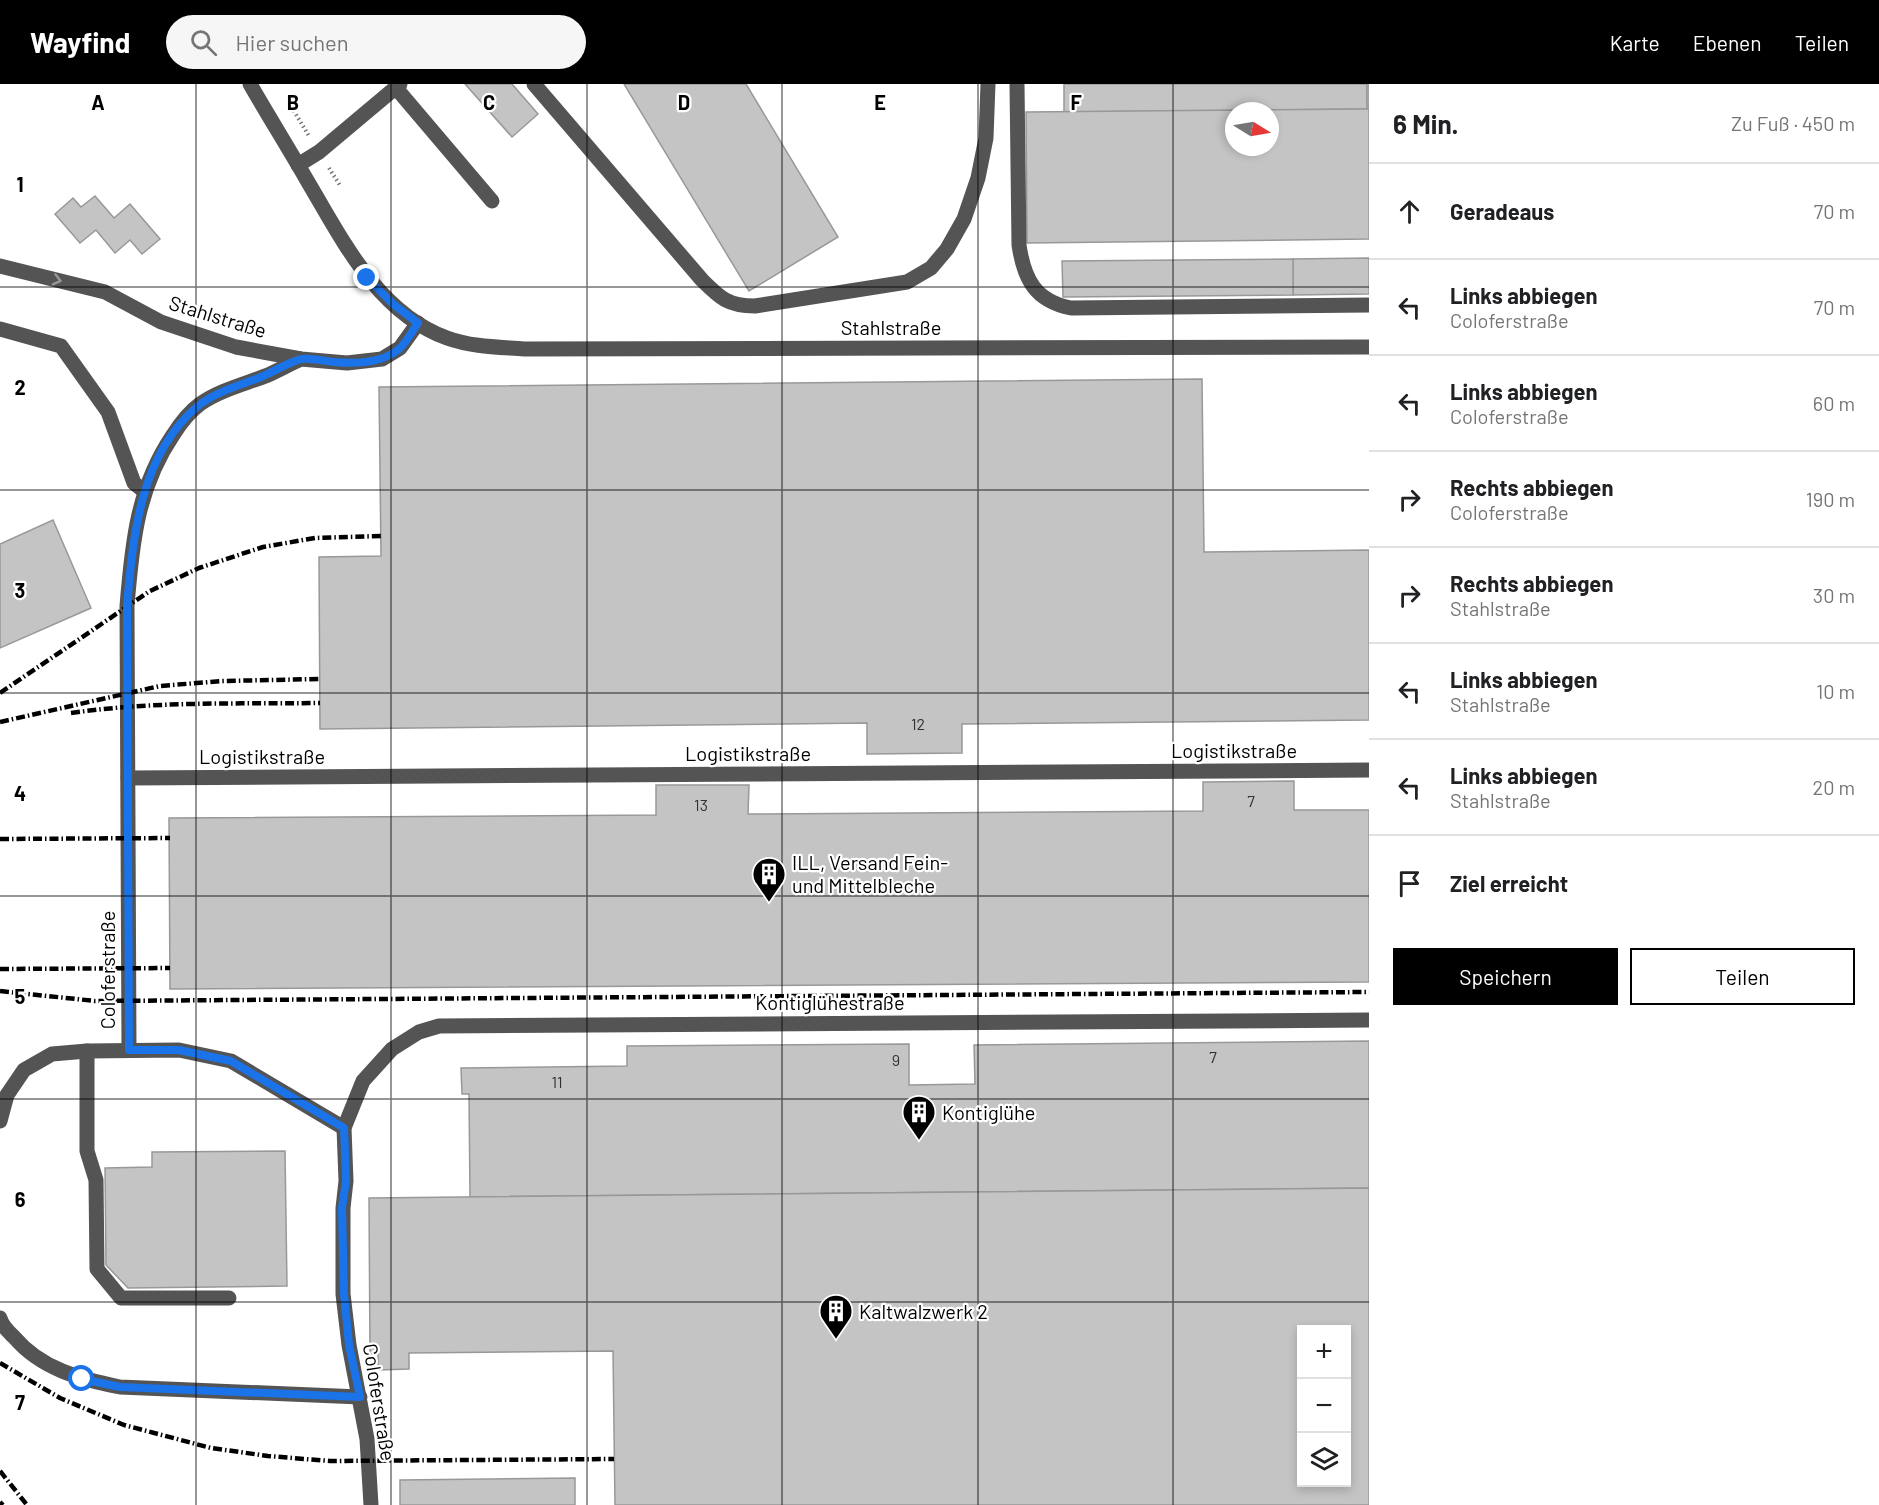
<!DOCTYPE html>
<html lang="de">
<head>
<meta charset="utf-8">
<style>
  :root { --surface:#fff; --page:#f6f6f6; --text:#202124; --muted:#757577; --line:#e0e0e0; --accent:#000 }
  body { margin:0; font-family:Barlow,sans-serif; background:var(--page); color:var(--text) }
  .controls { position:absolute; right:18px; bottom:18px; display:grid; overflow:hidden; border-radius:0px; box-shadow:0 3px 9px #0003 }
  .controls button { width:54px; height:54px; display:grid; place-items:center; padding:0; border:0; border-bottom:2px solid var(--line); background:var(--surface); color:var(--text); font:30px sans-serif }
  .compass { position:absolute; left:1225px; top:18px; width:54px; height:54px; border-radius:50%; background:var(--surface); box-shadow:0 3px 9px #0003; rotate:101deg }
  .stop { position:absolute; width:18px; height:18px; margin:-14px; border:4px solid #1a73e8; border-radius:50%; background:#fff }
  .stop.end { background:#1a73e8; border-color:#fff; box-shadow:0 2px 6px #0008 }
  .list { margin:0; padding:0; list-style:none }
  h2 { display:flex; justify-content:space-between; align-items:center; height:78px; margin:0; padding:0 24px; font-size:26px }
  h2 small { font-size:20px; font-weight:400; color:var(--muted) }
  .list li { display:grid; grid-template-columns:39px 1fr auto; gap:18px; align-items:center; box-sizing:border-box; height:96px; padding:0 24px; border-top:2px solid var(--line) }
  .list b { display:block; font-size:22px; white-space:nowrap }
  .list p { margin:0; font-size:20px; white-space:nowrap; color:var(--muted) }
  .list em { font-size:20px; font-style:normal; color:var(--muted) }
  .actions { display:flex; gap:12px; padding:18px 24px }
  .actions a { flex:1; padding:14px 0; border:2px solid var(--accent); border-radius:0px; text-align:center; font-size:21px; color:var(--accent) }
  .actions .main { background:var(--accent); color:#fff }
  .icon { flex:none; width:33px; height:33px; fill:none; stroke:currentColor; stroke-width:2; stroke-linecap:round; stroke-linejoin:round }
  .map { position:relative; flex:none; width:1369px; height:1421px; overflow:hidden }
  header { display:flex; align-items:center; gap:36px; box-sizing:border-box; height:84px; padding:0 30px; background:var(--accent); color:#fff }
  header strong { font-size:28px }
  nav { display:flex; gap:33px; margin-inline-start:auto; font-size:21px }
  .search { width:420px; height:54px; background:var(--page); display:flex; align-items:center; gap:15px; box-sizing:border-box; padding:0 21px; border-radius:33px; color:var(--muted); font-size:22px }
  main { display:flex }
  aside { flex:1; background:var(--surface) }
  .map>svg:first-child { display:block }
  .building { fill:#c4c4c4; stroke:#989898; stroke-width:1.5; fill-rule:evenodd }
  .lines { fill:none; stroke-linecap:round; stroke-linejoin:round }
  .path { stroke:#767676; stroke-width:4; stroke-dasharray:1.5 3; stroke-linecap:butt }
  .minor { stroke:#545454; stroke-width:15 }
  .rail { stroke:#000; stroke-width:4.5; stroke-dasharray:9 3 1.5 3; stroke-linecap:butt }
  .oneway { stroke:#989898 }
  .route { stroke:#1a73e8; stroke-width:8 }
  .grid { fill:none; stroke:#000; stroke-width:1.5; stroke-opacity:0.55 }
  .labels { text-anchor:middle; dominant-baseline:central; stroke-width:4.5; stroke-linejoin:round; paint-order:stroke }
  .number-label { font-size:16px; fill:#313131 }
  .street-label { font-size:20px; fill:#000; stroke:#fff }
  .poi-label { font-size:20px; fill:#000; stroke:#fff; text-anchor:start }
  .grid-label { font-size:20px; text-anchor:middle; font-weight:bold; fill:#000; stroke:#fff; stroke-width:4.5; stroke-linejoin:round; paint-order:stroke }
</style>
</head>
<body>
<header>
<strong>Wayfind</strong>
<div class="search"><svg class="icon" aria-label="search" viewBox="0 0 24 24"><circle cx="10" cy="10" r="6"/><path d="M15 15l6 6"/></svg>Hier suchen</div>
<nav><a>Karte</a><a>Ebenen</a><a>Teilen</a></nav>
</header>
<main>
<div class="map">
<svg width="1369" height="1421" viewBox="0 0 1369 1421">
  <rect width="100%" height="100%" fill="#fff"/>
  <!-- building -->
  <g class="building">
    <path d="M 465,0 L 512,0 L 538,30 L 512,53 Z"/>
    <path d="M 624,0 L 746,0 L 838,153 L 749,207 Z"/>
    <path d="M 1064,0 L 1367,0 L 1367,25 L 1064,28 Z"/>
    <rect x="1367" y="0" width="2" height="25"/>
    <path d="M 1367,25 L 1369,25 L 1369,155 L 1027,159 L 1026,28 ZM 1234,27 L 1270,27 L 1270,63 L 1234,63 Z"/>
    <path d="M 95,112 L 114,134 L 130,120 L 160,155 L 142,170 L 130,156 L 115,169 L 96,146 L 80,159 L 55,130 L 73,114 L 81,123 Z"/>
    <path d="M 1369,174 L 1369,210 L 1293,211 L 1293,175 Z"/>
    <path d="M 1293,175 L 1293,211 L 1063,213 L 1062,177 Z"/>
    <path d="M 1202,295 L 1204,468 L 1369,466 L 1369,636 L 962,640 L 962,669 L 867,670 L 867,639 L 320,645 L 319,473 L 381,472 L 379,303 Z"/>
    <path d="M 53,436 L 91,524 L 0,564 L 0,460 Z"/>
    <path d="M 1294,697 L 1294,726 L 1369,726 L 1369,898 L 170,905 L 169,734 L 656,731 L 656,701 L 749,701 L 748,730 L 1203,727 L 1203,698 Z"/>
    <path d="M 1369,957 L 1369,1104 L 470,1113 L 469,1010 L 462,1010 L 461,984 L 627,982 L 627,962 L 909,960 L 909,1001 L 975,1000 L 974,961 Z"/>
    <path d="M 285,1067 L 287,1202 L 128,1204 L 106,1181 L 105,1084 L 152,1083 L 152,1068 Z"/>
    <path d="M 1369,1104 L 1369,1421 L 615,1421 L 613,1267 L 409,1269 L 409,1285 L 378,1286 L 378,1270 L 370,1270 L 369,1114 ZM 1302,1246 L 1346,1246 L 1346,1398 L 1302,1398 Z"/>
    <path d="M 575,1394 L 575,1421 L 400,1421 L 400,1396 Z"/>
  </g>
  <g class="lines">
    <!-- path -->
    <g class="path">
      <path d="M 289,19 L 309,52"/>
      <path d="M 329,84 L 341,103"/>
    </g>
    <!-- minor -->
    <g class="minor">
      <path d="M 250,0 C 269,33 289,65 308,98 C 343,157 378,229 447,254 C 472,263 498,263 524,265 L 1369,263"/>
      <path d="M 534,0 L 702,196 C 720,214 728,222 755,222 L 907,198 L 931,184 L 947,165 L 964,135 L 978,94 L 986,54 L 988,0"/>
      <path d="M 1017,0 L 1019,161 C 1024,195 1035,217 1071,224 L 1369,221"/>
      <path d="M 396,4 L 492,117"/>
      <path d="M 298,81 L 319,68 L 400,0"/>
      <path d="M 0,182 L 105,208 L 161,238 L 236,263 L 301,275 L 347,279 L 382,275 L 400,264 L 418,239"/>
      <path d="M 0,245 L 61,262 L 108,328 L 134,399 L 145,408"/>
      <path d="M 128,694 L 1369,686"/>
      <path d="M 129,966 L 127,522 C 132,460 137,404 173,351 C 180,340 189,328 200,320 C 220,306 245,300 268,291 C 279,286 290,280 301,275"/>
      <path d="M 87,967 L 87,1067 L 96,1096 L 97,1185 L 121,1214 L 229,1214"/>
      <path d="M 0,1037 L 7,1011 L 24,986 L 52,970 L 87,967 L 179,966 L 231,977 L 344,1044"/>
      <path d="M 0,1234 C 2,1242 8,1247 14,1253 C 41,1285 80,1295 120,1303 L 360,1313"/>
      <path d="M 371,1421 L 367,1355 L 349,1261 L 343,1210 L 343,1124 L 346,1097 L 344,1044 L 363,997 L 392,965 L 419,948 L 439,942 L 1369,936"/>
    </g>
    <!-- rail -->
    <g class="rail">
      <path d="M 0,609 L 150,507 L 199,484 L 263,463 L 315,454 L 381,452"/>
      <path d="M 71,629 C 154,617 237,620 320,619"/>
      <path d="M 0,638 L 160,602 L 222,597 L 320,595"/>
      <path d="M 0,755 L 170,754"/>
      <path d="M 0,885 L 170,884"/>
      <path d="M 0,907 L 95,917 L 1369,908"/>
      <path d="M 0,1279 L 60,1314 L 124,1341 L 211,1364 L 268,1372 L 330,1377 L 614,1375"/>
      <path d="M 0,1387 L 27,1421"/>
      <path d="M 0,1418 L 3,1421"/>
    </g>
  </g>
  <!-- one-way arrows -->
  <defs><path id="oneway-chevron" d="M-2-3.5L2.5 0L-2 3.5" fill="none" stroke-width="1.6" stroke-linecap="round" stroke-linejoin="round" transform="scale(1.5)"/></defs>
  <use class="oneway" href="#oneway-chevron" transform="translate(57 196) rotate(14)"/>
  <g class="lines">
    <!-- route -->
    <path class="route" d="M 82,1295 L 120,1303 L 360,1313 L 349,1261 L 344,1210 L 342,1124 L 346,1097 L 344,1044 L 231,977 L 179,966 L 129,966 L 127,522 C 133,452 140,370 198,322 C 214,309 237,302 256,295 C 268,291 292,276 302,275 C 311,274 324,277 334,278 C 355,280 382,279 399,265 C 406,259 412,247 418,239 L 393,220 L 367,194"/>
  </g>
  <!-- grid -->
  <path class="grid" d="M 196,0 L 196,1421M 391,0 L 391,1421M 587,0 L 587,1421M 782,0 L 782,1421M 978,0 L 978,1421M 1173,0 L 1173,1421M 0,203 L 1369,203M 0,406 L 1369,406M 0,609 L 1369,609M 0,812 L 1369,812M 0,1015 L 1369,1015M 0,1218 L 1369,1218"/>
  <!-- icons -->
  <defs>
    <g id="building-pin" transform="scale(1.725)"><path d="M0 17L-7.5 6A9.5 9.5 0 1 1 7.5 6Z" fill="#000" stroke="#fff"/><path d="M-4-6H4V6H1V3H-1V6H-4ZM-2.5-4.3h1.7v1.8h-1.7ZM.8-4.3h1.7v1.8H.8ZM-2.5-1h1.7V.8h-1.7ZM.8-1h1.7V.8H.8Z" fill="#fff"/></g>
  </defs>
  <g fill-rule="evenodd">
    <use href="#building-pin" x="769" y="790"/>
    <use href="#building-pin" x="919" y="1028"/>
    <use href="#building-pin" x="836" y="1227"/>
  </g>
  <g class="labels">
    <!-- number labels -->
    <g class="number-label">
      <text x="918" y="639">12</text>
      <text x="1251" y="716">7</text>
      <text x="701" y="720">13</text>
      <text x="1213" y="972">7</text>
      <text x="896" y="975">9</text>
      <text x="557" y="997">11</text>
    </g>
    <!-- street labels -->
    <g class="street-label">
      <text transform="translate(218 232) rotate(17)">Stahlstraße</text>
      <text x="891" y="243">Stahlstraße</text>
      <text x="1234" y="666">Logistikstraße</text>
      <text x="748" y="669">Logistikstraße</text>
      <text x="262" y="672">Logistikstraße</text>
      <text transform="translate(107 886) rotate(-90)">Coloferstraße</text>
      <text x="830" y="918">Kontiglühestraße</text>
      <text transform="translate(380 1318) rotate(81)">Coloferstraße</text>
    </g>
    <!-- poi labels -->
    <g class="poi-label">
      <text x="792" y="778">ILL, Versand Fein-<tspan x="792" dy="23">und Mittelbleche</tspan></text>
      <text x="942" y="1028">Kontiglühe</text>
      <text x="859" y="1227">Kaltwalzwerk 2</text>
    </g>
  </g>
  <g class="grid-label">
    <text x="98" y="26">A</text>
    <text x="293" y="26">B</text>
    <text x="489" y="26">C</text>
    <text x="684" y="26">D</text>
    <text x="880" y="26">E</text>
    <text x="1076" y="26">F</text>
    <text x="20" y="108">1</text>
    <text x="20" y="311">2</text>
    <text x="20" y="514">3</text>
    <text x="20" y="717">4</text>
    <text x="20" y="920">5</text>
    <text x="20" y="1123">6</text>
    <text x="20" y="1326">7</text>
  </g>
</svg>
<div class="controls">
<button>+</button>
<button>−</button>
<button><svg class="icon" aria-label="layers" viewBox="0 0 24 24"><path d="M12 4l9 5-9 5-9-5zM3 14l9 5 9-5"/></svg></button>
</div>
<svg class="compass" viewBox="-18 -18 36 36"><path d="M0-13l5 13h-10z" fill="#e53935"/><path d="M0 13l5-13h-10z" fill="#757577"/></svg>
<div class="stop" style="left:82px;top:1295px"></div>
<div class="stop end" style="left:367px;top:194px"></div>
</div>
<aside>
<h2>6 Min.<small>Zu Fuß · 450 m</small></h2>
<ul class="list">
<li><svg class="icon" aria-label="ahead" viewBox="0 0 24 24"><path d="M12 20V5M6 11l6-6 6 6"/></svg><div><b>Geradeaus</b></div><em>70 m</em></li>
<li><svg class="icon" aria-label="left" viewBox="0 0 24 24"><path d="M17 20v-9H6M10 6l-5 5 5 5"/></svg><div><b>Links abbiegen</b><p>Coloferstraße</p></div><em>70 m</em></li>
<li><svg class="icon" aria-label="left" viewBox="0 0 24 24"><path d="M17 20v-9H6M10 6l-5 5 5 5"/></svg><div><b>Links abbiegen</b><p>Coloferstraße</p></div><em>60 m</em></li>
<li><svg class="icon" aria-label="right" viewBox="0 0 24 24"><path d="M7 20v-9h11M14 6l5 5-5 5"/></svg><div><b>Rechts abbiegen</b><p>Coloferstraße</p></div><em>190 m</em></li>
<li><svg class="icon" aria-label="right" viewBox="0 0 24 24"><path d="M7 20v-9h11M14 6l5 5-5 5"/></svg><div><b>Rechts abbiegen</b><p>Stahlstraße</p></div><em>30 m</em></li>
<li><svg class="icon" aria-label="left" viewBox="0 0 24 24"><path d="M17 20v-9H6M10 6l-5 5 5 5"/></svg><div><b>Links abbiegen</b><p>Stahlstraße</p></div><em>10 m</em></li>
<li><svg class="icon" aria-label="left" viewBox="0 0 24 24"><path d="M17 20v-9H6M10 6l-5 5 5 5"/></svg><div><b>Links abbiegen</b><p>Stahlstraße</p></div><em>20 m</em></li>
<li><svg class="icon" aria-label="arrive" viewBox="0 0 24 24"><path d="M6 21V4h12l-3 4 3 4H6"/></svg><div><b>Ziel erreicht</b></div></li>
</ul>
<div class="actions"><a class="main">Speichern</a><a>Teilen</a></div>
</aside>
</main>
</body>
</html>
